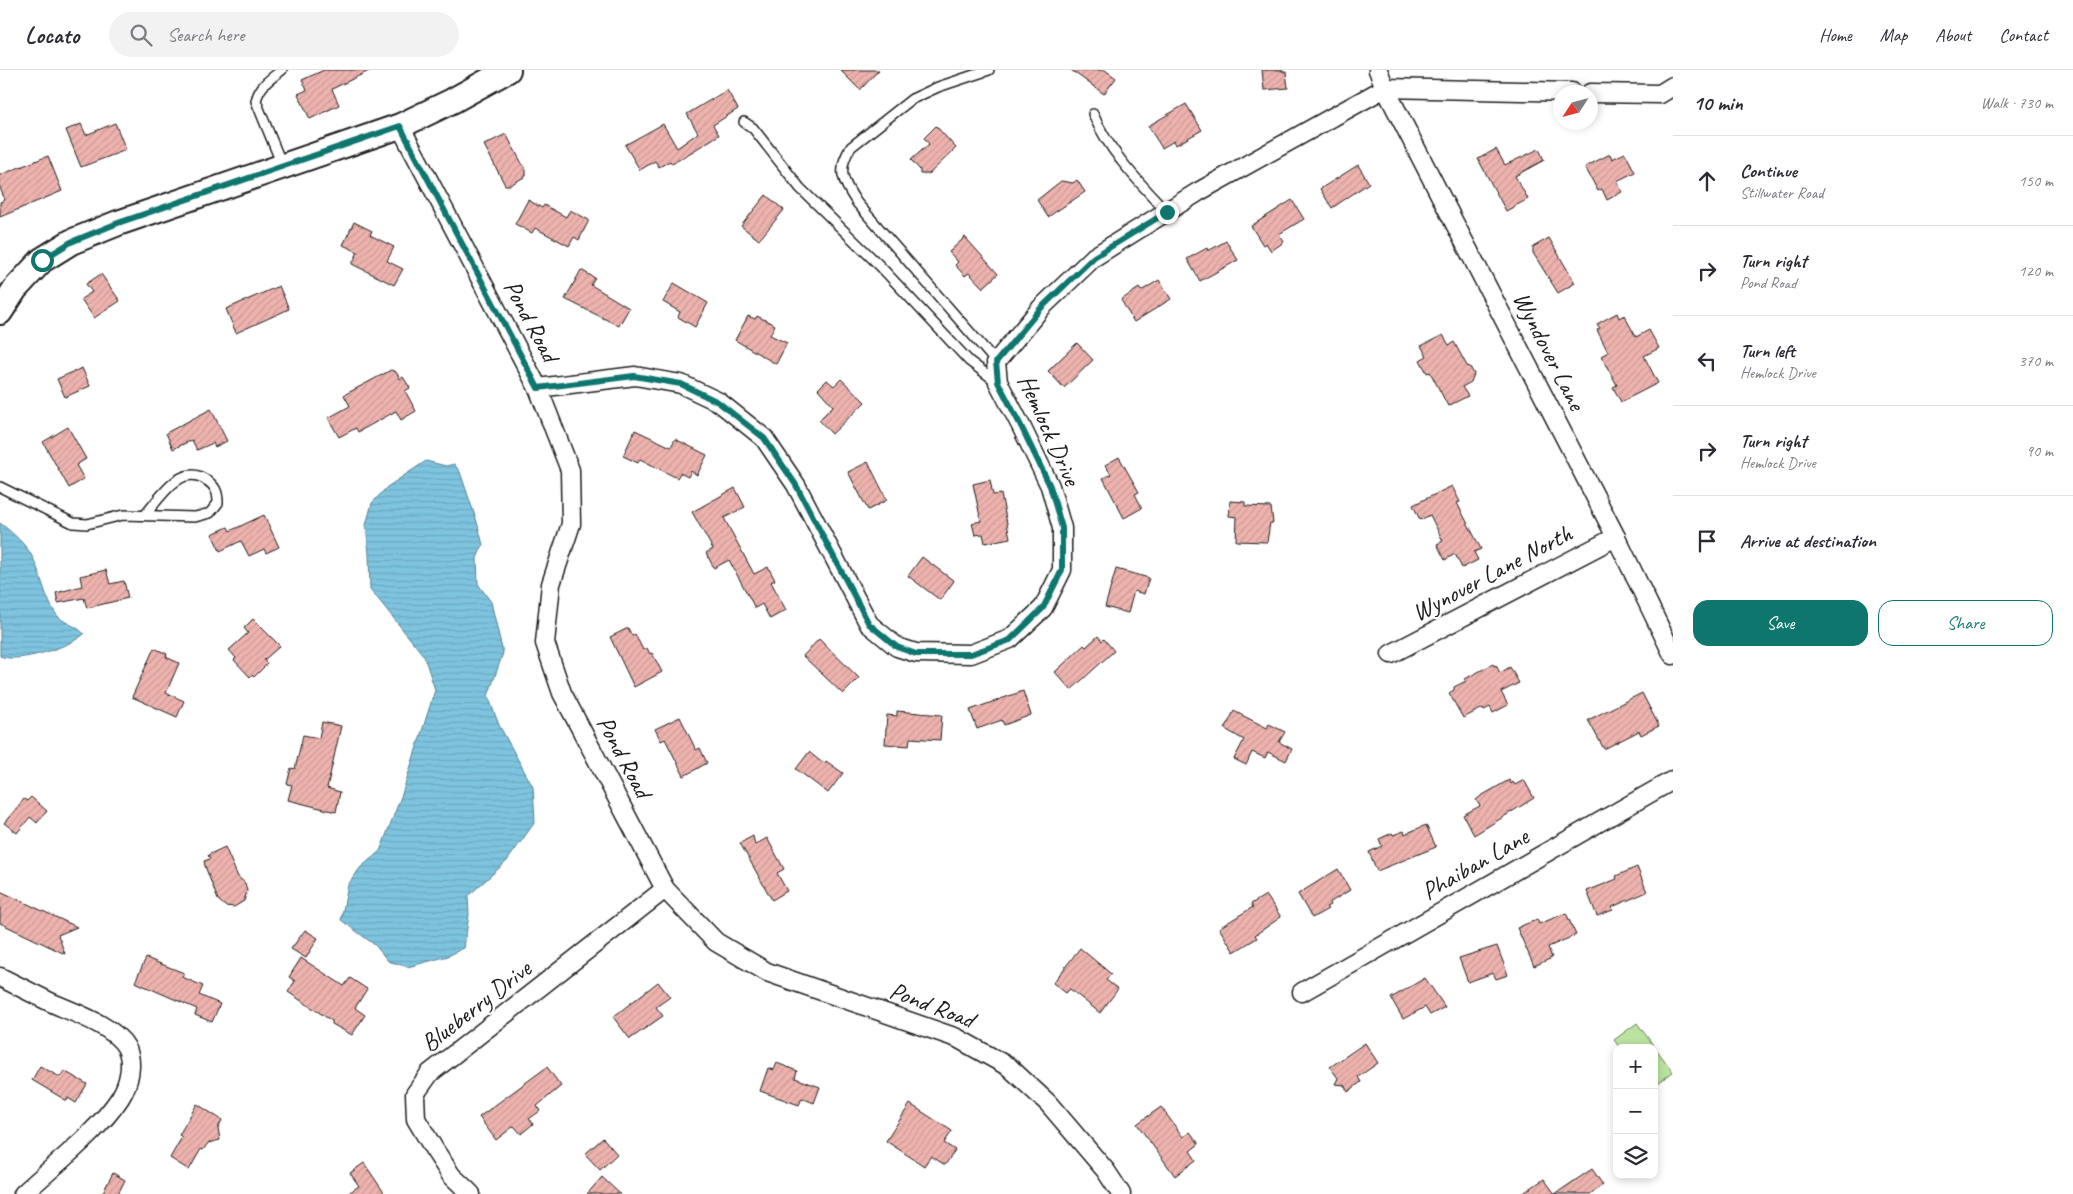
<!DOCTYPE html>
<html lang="en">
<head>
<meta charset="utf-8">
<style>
  :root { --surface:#fff; --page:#f2f2f3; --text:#2b2b33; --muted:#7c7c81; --line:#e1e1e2; --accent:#0f766e }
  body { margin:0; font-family:Caveat,sans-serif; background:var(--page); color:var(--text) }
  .controls { position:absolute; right:15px; bottom:15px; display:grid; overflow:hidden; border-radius:10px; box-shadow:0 2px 8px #0003 }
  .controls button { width:45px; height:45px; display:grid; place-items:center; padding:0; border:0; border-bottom:1px solid var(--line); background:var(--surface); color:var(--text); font:25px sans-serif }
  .compass { position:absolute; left:1553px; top:15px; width:45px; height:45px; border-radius:50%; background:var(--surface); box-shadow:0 2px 8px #0003; rotate:234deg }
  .stop { position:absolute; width:15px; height:15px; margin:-11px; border:4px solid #0f766e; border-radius:50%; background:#fff }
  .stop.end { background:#0f766e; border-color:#fff; box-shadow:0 1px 5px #0008 }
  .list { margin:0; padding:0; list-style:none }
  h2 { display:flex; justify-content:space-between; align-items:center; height:65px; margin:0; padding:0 20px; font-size:21px }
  h2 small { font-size:16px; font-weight:400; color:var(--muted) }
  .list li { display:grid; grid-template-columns:32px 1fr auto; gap:15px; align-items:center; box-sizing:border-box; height:90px; padding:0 20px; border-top:1px solid var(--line) }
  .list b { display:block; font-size:19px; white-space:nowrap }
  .list p { margin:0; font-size:16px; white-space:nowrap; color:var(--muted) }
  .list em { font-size:16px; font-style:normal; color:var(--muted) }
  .actions { display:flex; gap:10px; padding:15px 20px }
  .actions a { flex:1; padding:11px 0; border:1px solid var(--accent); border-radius:15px; text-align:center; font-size:18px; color:var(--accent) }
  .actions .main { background:var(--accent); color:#fff }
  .icon { flex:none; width:28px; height:28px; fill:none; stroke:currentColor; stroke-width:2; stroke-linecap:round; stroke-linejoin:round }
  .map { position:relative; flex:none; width:1673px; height:1124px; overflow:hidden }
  header { display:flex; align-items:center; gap:30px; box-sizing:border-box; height:70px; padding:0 25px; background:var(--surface); border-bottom:1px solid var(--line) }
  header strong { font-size:24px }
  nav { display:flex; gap:28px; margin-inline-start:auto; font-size:18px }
  .search { width:350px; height:45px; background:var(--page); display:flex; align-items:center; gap:12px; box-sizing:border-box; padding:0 18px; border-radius:28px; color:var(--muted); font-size:19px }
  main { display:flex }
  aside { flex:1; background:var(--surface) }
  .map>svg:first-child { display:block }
  .pitch { fill:#bbe39f; stroke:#6c805e }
  .water { fill:url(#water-rules); stroke:#578191 }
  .building { fill:url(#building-hatch); stroke:#1c1c1c }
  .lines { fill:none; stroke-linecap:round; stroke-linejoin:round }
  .service-casing { stroke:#1c1c1c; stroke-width:12 }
  .minor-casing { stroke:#1c1c1c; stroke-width:21 }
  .secondary-casing { stroke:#1c1c1c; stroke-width:28 }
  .service { stroke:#fff; stroke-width:9 }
  .minor { stroke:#fff; stroke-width:18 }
  .secondary { stroke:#fff; stroke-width:24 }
  .route { stroke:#0f766e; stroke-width:6 }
  .labels { text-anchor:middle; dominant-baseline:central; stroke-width:4.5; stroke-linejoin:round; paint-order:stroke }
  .street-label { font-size:25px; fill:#1c1c1c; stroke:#fff }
</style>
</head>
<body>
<header>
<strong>Locato</strong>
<div class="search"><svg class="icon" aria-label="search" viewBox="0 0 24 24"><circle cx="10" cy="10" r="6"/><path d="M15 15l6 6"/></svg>Search here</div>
<nav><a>Home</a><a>Map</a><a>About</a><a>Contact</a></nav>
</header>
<main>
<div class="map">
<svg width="1673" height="1124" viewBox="0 0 1673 1124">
  <defs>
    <pattern id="water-rules" width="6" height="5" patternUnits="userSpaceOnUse" patternTransform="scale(1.25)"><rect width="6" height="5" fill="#7ec4df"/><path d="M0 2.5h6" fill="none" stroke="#6ca8bf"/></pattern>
    <pattern id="building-hatch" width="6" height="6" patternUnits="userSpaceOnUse" patternTransform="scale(1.25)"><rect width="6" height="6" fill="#eeb3ae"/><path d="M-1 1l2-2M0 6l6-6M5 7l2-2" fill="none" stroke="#cc9995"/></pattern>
  </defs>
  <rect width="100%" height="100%" fill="#fff"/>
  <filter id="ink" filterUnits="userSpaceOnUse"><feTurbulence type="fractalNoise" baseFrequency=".02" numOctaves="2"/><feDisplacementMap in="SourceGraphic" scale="10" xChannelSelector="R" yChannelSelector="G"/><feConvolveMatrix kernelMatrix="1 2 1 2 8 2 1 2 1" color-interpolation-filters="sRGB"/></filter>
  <g filter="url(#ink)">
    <!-- pitch -->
    <path class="pitch" d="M 1637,953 L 1673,1002 L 1654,1016 L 1654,978 L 1620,978 L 1614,970 Z"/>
    <!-- water -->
    <g class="water">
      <path d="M 426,391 L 446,396 L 454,394 L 460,402 L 477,452 L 483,475 L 477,488 L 478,514 L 491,532 L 503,583 L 488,626 L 499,655 L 533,717 L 535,752 L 507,791 L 468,826 L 469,845 L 464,878 L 448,886 L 408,897 L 388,891 L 375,875 L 341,850 L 348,815 L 360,798 L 380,781 L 402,724 L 435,620 L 424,586 L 370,519 L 369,484 L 366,455 L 372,433 L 387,417 Z"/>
      <path d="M 0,453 C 13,463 27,475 34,490 C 42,508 45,528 56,544 C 62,553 77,555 84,564 C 70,577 17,594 0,586 Z"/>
    </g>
    <!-- building -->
    <g class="building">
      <path d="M 324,0 L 371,0 L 332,19 L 339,35 L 310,49 L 298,24 L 307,20 L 302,10 Z"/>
      <path d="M 840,0 L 879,0 L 860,20 Z"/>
      <path d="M 1071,0 L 1105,0 L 1116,8 L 1104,24 Z"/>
      <path d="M 1262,0 L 1282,0 L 1283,2 L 1286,2 L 1288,18 L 1264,20 Z"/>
      <path d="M 727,20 L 738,39 L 713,55 L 719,65 L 672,94 L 670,91 L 659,97 L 655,91 L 640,100 L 625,75 L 663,54 L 677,78 L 698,63 L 687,44 Z"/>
      <path d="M 1186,34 L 1202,60 L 1176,75 L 1174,71 L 1162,78 L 1148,56 Z"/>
      <path d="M 115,53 L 126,80 L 81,97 L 66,60 L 81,54 L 86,65 Z"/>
      <path d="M 936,56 L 956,78 L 929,104 L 920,104 L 920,100 L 911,90 L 929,74 L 924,68 Z"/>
      <path d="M 506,64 L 526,101 L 526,106 L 510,115 L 505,115 L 484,75 Z"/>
      <path d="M 1496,79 L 1505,95 L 1539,79 L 1544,90 L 1515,106 L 1528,129 L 1506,141 L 1478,89 Z"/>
      <path d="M 1625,83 L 1635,102 L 1617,111 L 1622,122 L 1607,130 L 1602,119 L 1598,121 L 1585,97 L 1610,84 L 1612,89 Z"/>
      <path d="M 48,86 L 62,121 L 0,147 L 0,132 L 5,130 L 0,118 L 0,105 Z"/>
      <path d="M 1358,95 L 1369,113 L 1332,138 L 1320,119 Z"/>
      <path d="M 1077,110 L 1085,122 L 1048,147 L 1037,130 L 1061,111 L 1073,113 Z"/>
      <path d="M 766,125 L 784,140 L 759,170 L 741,156 Z"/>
      <path d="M 528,130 L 542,138 L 544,135 L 566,147 L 570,140 L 589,150 L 579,170 L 574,167 L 569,176 L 535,158 L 532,163 L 515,154 Z"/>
      <path d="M 1292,130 L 1304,149 L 1279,164 L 1284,172 L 1271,181 L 1266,173 L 1263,175 L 1251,156 Z"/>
      <path d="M 354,152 L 372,161 L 370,165 L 394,177 L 387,191 L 403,199 L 394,215 L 352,194 L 358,182 L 343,175 Z"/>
      <path d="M 965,167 L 998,204 L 983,218 L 969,203 L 965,206 L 955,195 L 958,192 L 949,182 Z"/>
      <path d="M 1549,168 L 1575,213 L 1558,223 L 1533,183 L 1533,177 Z"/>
      <path d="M 1226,171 L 1238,190 L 1200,211 L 1187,189 L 1207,178 L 1208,181 Z"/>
      <path d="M 581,200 L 595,208 L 591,215 L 629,238 L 619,256 L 565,229 Z"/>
      <path d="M 101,204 L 120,231 L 94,248 L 81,229 L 92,222 L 86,214 Z"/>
      <path d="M 1159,210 L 1171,229 L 1134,252 L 1121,230 L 1139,218 L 1141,221 Z"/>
      <path d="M 674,213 L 708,233 L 695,257 L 678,247 L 680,242 L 663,232 Z"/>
      <path d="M 279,216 L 289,239 L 236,263 L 226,239 Z"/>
      <path d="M 1617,243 L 1619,248 L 1624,245 L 1636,267 L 1649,260 L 1659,278 L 1644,286 L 1658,313 L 1621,332 L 1613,317 L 1617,315 L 1601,286 L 1608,282 L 1597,260 L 1600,258 L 1597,254 Z"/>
      <path d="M 748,246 L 755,249 L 757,246 L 775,255 L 770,265 L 787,273 L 776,294 L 735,270 Z"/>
      <path d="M 1443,265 L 1449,275 L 1454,272 L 1467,296 L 1470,297 L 1474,304 L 1471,312 L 1462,317 L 1468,326 L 1448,336 L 1430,302 L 1427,303 L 1420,290 L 1427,286 L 1421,276 Z"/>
      <path d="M 1077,273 L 1093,290 L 1064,318 L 1048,301 Z"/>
      <path d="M 82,298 L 90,316 L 65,327 L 57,309 Z"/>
      <path d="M 391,300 L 396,302 L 400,309 L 403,307 L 410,318 L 405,321 L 416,341 L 401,350 L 396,341 L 358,362 L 356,358 L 339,367 L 328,348 L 350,336 L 344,325 Z"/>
      <path d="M 841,309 L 865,332 L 832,364 L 819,350 L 833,336 L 818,319 L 827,310 L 834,316 Z"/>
      <path d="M 211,339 L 227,371 L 215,377 L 213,373 L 197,380 L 192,370 L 173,379 L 166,363 Z"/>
      <path d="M 68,357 L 86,389 L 76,395 L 84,409 L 69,418 L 43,372 Z"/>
      <path d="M 635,360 L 671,377 L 675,369 L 707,385 L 697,405 L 691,401 L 688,407 L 680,403 L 677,408 L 640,389 L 638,393 L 623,386 Z"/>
      <path d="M 1119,387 L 1139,422 L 1135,424 L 1142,438 L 1124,448 L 1103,408 L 1111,404 L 1105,395 Z"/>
      <path d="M 868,392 L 887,430 L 868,440 L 848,402 Z"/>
      <path d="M 990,410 L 993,425 L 1001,424 L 1010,468 L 985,473 L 983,464 L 975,465 L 972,453 L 981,451 L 973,414 Z"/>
      <path d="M 1452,416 L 1460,432 L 1457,433 L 1481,479 L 1474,482 L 1478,490 L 1462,498 L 1455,484 L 1445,490 L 1437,474 L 1443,471 L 1430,445 L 1420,450 L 1413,435 Z"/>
      <path d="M 735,418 L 745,437 L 724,448 L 754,504 L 768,497 L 775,510 L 771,512 L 786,540 L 770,549 L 762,534 L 755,538 L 729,490 L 714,498 L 706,483 L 713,479 L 692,442 Z"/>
      <path d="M 1230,431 L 1245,432 L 1245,436 L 1271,437 L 1273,453 L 1270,453 L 1267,472 L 1236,471 L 1237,447 L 1229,446 Z"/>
      <path d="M 264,445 L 279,477 L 266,483 L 264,479 L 249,486 L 241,471 L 220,481 L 212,464 L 228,457 L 230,461 Z"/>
      <path d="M 922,487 L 954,511 L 940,530 L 908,506 Z"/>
      <path d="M 1116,499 L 1149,508 L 1144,524 L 1134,521 L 1128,543 L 1105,537 Z"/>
      <path d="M 106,500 L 110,514 L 124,511 L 128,528 L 87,538 L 84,528 L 58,533 L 56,523 L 82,516 L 80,506 Z"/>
      <path d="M 253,549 L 280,576 L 264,590 L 267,594 L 254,607 L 252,605 L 250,607 L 234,590 L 236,588 L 229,580 L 248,563 L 244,558 Z"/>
      <path d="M 628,558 L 632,566 L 635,564 L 643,580 L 647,578 L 650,584 L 652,583 L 662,602 L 634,617 L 610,567 Z"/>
      <path d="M 1098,566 L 1102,571 L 1104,569 L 1114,581 L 1071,620 L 1055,602 L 1084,575 L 1086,577 Z"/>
      <path d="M 819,569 L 859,608 L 843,624 L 803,586 Z"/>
      <path d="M 154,578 L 167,584 L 166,587 L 179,593 L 166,623 L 184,631 L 177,647 L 132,627 Z"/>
      <path d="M 1493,594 L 1494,596 L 1496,595 L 1500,603 L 1510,597 L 1519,613 L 1501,622 L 1508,635 L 1493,643 L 1490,637 L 1484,640 L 1483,638 L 1463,648 L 1449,623 L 1454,620 L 1454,617 L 1466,611 L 1465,609 Z"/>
      <path d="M 1023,621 L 1031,645 L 1004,655 L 1002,650 L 977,659 L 970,640 Z"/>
      <path d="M 1642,623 L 1659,656 L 1641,665 L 1639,661 L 1604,679 L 1588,650 Z"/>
      <path d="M 897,641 L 942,645 L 940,670 L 910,668 L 909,676 L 885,674 L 887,645 L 897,646 Z"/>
      <path d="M 1234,641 L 1267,658 L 1269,654 L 1285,662 L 1279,672 L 1292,679 L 1286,691 L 1268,682 L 1265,688 L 1252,682 L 1246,695 L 1234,689 L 1244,670 L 1225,659 Z"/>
      <path d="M 680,647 L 696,680 L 700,678 L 707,693 L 684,706 L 665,669 L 661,671 L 655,659 Z"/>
      <path d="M 322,652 L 341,656 L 327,718 L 340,722 L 336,742 L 288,730 L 292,715 L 287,714 L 291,698 L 295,699 L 303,665 L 319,668 Z"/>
      <path d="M 809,682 L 820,691 L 825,693 L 826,691 L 843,703 L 828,723 L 796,699 Z"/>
      <path d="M 1509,710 L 1511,714 L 1513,712 L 1515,715 L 1524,710 L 1534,728 L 1474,765 L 1463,745 L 1480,736 L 1476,730 L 1481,726 Z"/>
      <path d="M 31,727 L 47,741 L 37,753 L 30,747 L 17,763 L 4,753 L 24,729 L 27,731 Z"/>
      <path d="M 1426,755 L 1436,777 L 1377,801 L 1369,782 L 1382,776 L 1379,769 L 1392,763 L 1393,765 L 1404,761 L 1405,764 Z"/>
      <path d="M 753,766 L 755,775 L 767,768 L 784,799 L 777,803 L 787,821 L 772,830 L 740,773 Z"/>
      <path d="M 225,777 L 238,807 L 245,813 L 247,821 L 244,831 L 234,837 L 225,836 L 218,830 L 205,796 L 204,791 L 210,789 L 208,785 Z"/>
      <path d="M 1637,797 L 1647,822 L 1612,837 L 1613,840 L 1597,846 L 1587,821 L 1617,809 L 1616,806 Z"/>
      <path d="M 1338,799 L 1350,820 L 1329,833 L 1330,835 L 1326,837 L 1328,839 L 1312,848 L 1298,824 Z"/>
      <path d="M 0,821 L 77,857 L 58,865 L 65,884 L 0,853 Z"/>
      <path d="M 1266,825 L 1281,847 L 1255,865 L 1257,868 L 1234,882 L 1219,858 L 1253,837 L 1251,834 Z"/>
      <path d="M 1566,843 L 1576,865 L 1548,877 L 1552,888 L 1534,896 L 1517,858 L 1537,849 L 1539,854 Z"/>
      <path d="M 305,860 L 318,868 L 306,888 L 291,879 Z"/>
      <path d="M 1497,876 L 1508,905 L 1496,909 L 1493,903 L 1468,912 L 1459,888 Z"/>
      <path d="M 1080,878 L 1111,904 L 1106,910 L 1118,919 L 1100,943 L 1070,919 L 1066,923 L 1053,913 Z"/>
      <path d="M 146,888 L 184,903 L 182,907 L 203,916 L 199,925 L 220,934 L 212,952 L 195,945 L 197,939 L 135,912 Z"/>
      <path d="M 301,888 L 344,916 L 350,908 L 367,919 L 355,938 L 365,945 L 352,965 L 332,954 L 332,951 L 288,922 L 295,911 L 289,907 Z"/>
      <path d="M 1425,908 L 1445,937 L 1430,945 L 1425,937 L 1403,949 L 1391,928 Z"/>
      <path d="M 658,912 L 670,927 L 656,937 L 663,946 L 630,969 L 613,947 Z"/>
      <path d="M 1365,973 L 1378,993 L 1358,1007 L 1361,1012 L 1348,1022 L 1344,1015 L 1335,1014 L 1338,1008 L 1330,997 Z"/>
      <path d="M 777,993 L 797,1001 L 795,1008 L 820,1017 L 814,1033 L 802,1028 L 799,1035 L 760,1021 L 768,998 L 774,1000 Z"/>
      <path d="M 40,996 L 60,1007 L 64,1001 L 87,1014 L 76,1033 L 68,1028 L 67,1031 L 32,1010 Z"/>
      <path d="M 547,997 L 561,1016 L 537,1036 L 540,1041 L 529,1049 L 533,1054 L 521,1064 L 514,1056 L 496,1070 L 479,1047 Z"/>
      <path d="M 197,1034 L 222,1050 L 218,1058 L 220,1070 L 208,1073 L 203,1080 L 201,1079 L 189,1100 L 170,1088 L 182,1067 L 179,1065 Z"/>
      <path d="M 910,1034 L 952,1061 L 944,1073 L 955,1080 L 945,1095 L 931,1086 L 924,1096 L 886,1071 Z"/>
      <path d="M 1161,1037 L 1183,1067 L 1190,1062 L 1199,1074 L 1190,1081 L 1196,1090 L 1175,1106 L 1137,1054 Z"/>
      <path d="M 603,1068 L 617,1084 L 600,1100 L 585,1084 Z"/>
      <path d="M 364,1093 L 385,1124 L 347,1124 L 359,1116 L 350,1103 Z"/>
      <path d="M 1592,1099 L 1603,1115 L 1590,1124 L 1522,1124 L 1544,1109 L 1555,1124 Z"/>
      <path d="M 113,1103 L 125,1110 L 118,1124 L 102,1124 Z"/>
      <path d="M 602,1107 L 620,1124 L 587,1124 Z"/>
    </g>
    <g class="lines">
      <!-- service casing -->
      <g class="service-casing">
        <g id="service">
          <path d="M 989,0 L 938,17 L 912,29 L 851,77 C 836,100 843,112 857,133 L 996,292"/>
          <path d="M 1093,44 C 1109,82 1139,112 1167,142"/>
          <path d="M 744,52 L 753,58 L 800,118 L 880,196 L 969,291 L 997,312"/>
          <path d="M 282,95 L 256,31 C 259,16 270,9 282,0"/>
          <path d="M 0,417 L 73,453 L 87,454 L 123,445 L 195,447 L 210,443 L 218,433 C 218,423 216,416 206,410 C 181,392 160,428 145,445"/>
        </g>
      </g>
      <!-- minor casing -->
      <g class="minor-casing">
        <g id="minor">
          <path d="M 1378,0 L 1385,18 L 1616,467 L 1673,585"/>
          <path d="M 1590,23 L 1660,24 L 1673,16"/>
          <path d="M 400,56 L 538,318 L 570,400 L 571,454 L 551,514 L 545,573 L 562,623 L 665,819 L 716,872 L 767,902 L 957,968 L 1009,997 L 1048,1033 L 1106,1101 L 1121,1124"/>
          <path d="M 538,318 L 635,306 L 681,314 L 719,332 L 764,368 L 796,415 L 869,554 L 897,577 L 916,583 L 971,584 L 1010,569 L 1043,538 L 1062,500 L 1062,458 L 1050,416 L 1021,356 L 998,312 L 996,292 L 1041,238 L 1094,187 L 1198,122 L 1385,18 L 1572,22"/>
          <path d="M 1391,584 L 1616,467"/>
          <path d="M 0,907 C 16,915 32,923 48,931 C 69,941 114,955 126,977 C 134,992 129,1014 120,1028 C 97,1063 54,1095 23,1124"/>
          <path d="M 1302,922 L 1673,710"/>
          <path d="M 471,1124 L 451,1105 L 434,1079 L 416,1049 L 415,1024 L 430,1003 L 665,819"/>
        </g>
      </g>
      <!-- secondary casing -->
      <g class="secondary-casing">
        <path id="secondary" d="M 0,242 L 15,219 L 42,190 L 71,172 L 118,153 L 400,56 L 452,31 L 508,0"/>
      </g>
      <!-- service -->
      <use href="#service" class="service"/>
      <!-- minor -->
      <use href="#minor" class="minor"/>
      <!-- secondary -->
      <use href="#secondary" class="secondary"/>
    </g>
  </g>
  <g class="lines" filter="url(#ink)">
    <!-- route -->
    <path class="route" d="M 42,190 L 71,172 L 118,153 L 400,56 L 538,318 L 634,306 L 681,314 L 718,332 L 764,368 L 796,415 L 869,554 L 897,577 L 916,584 L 971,584 L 1010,570 L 1043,538 L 1062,500 L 1062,458 L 1050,416 L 1021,356 L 998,312 L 996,292 L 1041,238 L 1094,187 L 1167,142"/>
  </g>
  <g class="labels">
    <!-- street labels -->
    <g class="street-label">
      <text transform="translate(531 251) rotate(62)">Pond Road</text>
      <text transform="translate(1549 281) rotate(63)">Wyndover Lane</text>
      <text transform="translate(1049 360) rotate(66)">Hemlock Drive</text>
      <text transform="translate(1492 503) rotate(-28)">Wynover Lane North</text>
      <text transform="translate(624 687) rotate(62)">Pond Road</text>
      <text transform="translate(1475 794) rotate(-30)">Phaiban Lane</text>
      <text transform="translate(932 935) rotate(21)">Pond Road</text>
      <text transform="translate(476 936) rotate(-38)">Blueberry Drive</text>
    </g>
  </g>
</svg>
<div class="controls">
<button>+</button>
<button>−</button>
<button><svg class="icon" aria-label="layers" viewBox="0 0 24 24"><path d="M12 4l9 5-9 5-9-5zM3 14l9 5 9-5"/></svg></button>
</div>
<svg class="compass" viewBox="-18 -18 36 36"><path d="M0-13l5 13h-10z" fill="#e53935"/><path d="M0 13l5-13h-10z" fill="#7c7c81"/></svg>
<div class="stop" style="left:42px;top:190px"></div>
<div class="stop end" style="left:1167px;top:142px"></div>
</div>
<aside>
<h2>10 min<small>Walk · 730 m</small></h2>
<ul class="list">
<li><svg class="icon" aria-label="ahead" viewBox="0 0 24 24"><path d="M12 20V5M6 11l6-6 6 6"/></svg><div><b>Continue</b><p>Stillwater Road</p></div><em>150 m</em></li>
<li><svg class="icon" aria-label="right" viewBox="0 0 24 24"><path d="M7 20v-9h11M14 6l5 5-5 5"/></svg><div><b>Turn right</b><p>Pond Road</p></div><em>120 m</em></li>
<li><svg class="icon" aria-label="left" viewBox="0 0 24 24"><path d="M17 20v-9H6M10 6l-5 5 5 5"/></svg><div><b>Turn left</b><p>Hemlock Drive</p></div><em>370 m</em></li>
<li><svg class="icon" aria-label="right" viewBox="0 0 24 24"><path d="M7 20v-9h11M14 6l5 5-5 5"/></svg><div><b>Turn right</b><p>Hemlock Drive</p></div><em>90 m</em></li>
<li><svg class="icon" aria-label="arrive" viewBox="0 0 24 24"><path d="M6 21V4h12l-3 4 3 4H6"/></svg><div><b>Arrive at destination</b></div></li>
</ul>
<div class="actions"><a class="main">Save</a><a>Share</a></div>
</aside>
</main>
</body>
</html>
